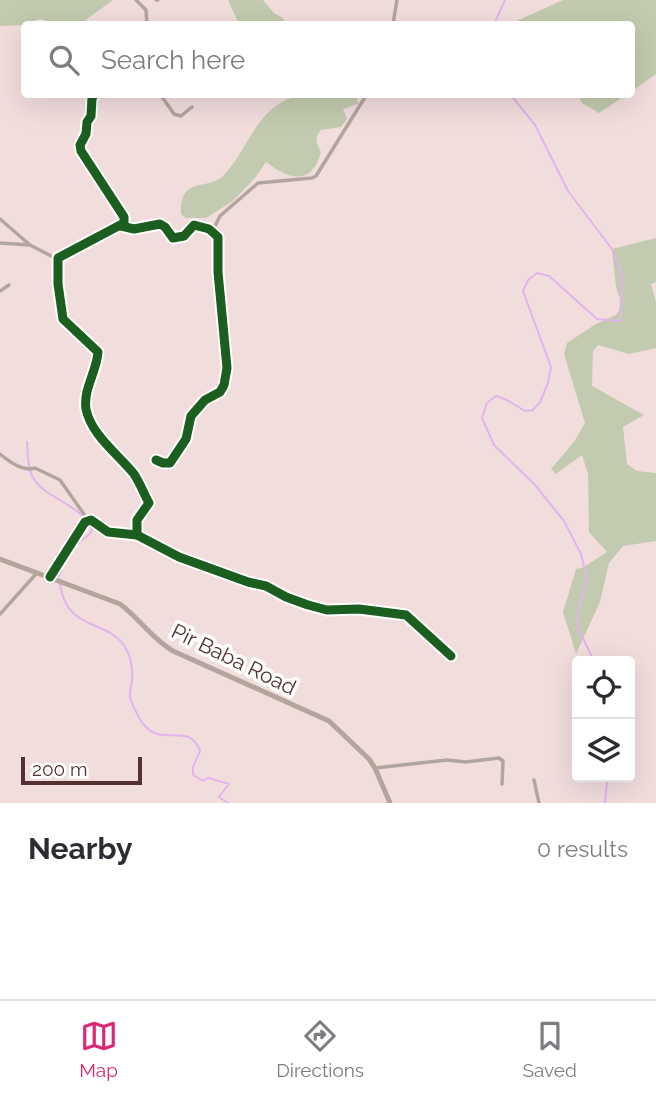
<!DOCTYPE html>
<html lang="en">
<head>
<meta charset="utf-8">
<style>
  :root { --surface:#fff; --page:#f7f7f7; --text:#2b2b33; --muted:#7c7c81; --line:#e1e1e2; --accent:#db2777 }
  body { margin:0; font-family:Raleway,sans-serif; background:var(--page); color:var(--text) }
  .controls { position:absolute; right:21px; bottom:21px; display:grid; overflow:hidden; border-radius:7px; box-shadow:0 7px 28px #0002 }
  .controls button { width:63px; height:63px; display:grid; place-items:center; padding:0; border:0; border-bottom:2px solid var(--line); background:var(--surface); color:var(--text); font:35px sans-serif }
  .scale { position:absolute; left:21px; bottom:18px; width:121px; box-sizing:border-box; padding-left:7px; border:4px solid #543032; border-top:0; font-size:19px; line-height:24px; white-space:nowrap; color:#543032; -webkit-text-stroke:5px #fff; paint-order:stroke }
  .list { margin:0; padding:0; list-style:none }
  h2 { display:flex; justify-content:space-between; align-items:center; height:91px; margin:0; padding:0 28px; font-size:30px }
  h2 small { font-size:23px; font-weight:400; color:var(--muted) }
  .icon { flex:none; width:38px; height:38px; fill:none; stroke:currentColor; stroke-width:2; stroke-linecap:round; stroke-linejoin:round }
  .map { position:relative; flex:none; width:656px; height:803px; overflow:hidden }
  .search { position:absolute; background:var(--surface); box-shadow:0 7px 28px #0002; left:21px; right:21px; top:21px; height:77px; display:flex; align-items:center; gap:18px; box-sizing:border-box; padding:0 24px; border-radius:7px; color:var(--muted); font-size:26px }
  .sheet { height:196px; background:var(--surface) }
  nav { display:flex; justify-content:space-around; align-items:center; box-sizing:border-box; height:98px; border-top:2px solid var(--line); background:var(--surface); font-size:19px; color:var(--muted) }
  nav a { display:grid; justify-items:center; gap:4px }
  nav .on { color:var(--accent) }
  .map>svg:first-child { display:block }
  .green { fill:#c2cbaf }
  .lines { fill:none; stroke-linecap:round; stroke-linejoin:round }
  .stream { stroke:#e2b4eb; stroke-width:2 }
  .minor { stroke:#b1a69e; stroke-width:3.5 }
  .tertiary { stroke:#b1a69e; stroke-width:4.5 }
  .secondary { stroke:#b2a59c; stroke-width:5 }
  .cycleway-casing { stroke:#fff; stroke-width:13 }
  .cycleway { stroke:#1b5e20; stroke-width:9 }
  .labels { text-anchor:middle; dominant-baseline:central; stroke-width:7; stroke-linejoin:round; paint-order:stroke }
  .street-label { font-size:21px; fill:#543032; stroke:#fff }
</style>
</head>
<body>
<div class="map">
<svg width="656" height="803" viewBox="0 0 656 803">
  <rect width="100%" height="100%" fill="#f2dddd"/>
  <!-- green -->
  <g class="green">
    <path d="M 0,0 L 113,0 L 87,19 L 84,24 L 56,24 L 40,19 L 24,25 L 0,26 Z"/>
    <path d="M 228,0 L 263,0 L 274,13 L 283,18 L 285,24 L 239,24 Z"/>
    <path d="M 563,0 L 656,0 L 656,74 L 632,91 L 632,24 L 510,24 Z"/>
    <path d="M 307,94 L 357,94 L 358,104 L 343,109 L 347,119 L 341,127 L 321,130 C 314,138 316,142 321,152 C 312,186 289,180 266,162 L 255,178 L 233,201 L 206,218 L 185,218 L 181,214 C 180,174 208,192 224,175 C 247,151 256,110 291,98 C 296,96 302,96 307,94 Z"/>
    <path d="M 578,95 L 626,95 L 599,113 L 582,103 Z"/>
    <path d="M 656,238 L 656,282 L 651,284 L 656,302 L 656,348 L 629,354 L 598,345 L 593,351 L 592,386 L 644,415 L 623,427 L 627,464 L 637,471 L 656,473 L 656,541 L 623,546 L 609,563 L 600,602 L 576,654 L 563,612 L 576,569 L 584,567 L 607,552 L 589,532 L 588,474 L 582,455 L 556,474 L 551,469 L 574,442 L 585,423 L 564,354 L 567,343 L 596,324 L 616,315 L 622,305 L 616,287 L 612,249 Z"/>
  </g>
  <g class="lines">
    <!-- stream -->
    <g class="stream">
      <path d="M 494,24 L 505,0"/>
      <path d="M 510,94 L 535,125 L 568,191 L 612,249 L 622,274 L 620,321 L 597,319 L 549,276 L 537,273 L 528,280 L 523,291 L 551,367 L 548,383 L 540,402 L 533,410 L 525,411 L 507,400 L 496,396 L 487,403 L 482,418 L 494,445 L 535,485 L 564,521 L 581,554 L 587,579 L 579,607 L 577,626 L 594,661"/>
      <path d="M 27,442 C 28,452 27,466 32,476 C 43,497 71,501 85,519"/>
      <path d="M 71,548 L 90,534 L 92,529 L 88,524"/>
      <path d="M 59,577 L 66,556"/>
      <path d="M 60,584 C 66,630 104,619 124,645 C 131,656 133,669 132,681 C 131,687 129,693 130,697 C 132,705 140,721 145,726 C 163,747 189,721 200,751 L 193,767 L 193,775 L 203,781 L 208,778 L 229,784 L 219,797 L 228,803"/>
      <path d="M 605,803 L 607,781 L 610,777"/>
    </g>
    <!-- minor -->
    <g class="minor">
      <path d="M 136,0 L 146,10 L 147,24"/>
      <path d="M 156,0 L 158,0"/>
      <path d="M 393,24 L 397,0"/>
      <path d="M 95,94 L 92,98 L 91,116 L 87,122 L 86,134 L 80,145 L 81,151 L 124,217 L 124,223 L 58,258 L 58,284 L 63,319 L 98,352 C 97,371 83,389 86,409 C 91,435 119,455 134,474 C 140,483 144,494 149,503 L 137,520 L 137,535"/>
      <path d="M 160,94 L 174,114 L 181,116 L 192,107"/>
      <path d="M 0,219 L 30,245"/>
      <path d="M 121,226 L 134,229 L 160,224 L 165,227 L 173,238 L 184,236 L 194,225 L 209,229 L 218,237 L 218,272 L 227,368 L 224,385 L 220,392 L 205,400 L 191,416 L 186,439 L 170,463 L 163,463 L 156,460"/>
      <path d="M 212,232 L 220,216 L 258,183 L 312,178 L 316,176 L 367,94"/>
      <path d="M 0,243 L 30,245 L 57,259"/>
      <path d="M 0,291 L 9,285"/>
      <path d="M 0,454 C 10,462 23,472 35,468 L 60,480 L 88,520"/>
      <path d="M 0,614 L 36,574"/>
      <path d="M 375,768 L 447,760 L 466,762 L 499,758 L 503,761 L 502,784"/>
      <path d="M 534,780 L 539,803"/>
    </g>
    <!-- tertiary -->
    <path class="tertiary" d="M 50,577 L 85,522 L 91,520 L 108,532 L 137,535 L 179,557 L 248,582 L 266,586 L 286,597 L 308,605 L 327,610 L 359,609 L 406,615 L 451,656"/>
    <!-- secondary -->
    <path class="secondary" d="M 0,559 L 120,604 C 139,618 152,639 173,651 L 329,721 L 369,759 L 375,768 L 390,803"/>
    <!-- cycleway casing -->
    <g class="cycleway-casing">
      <g id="cycleway">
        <path d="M 95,94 L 92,98 L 91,116 L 87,122 L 86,134 L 80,145 L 81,151 L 124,217 L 124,223 L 58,258 L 58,284 L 63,319 L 98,352 C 97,371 83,389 86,409 C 91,435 119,455 134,474 C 140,483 144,494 149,503 L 137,520 L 137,535"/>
        <path d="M 121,226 L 134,229 L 160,224 L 165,227 L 173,238 L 184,236 L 194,225 L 209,229 L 218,237 L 218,272 L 227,368 L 224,385 L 220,392 L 205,400 L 191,416 L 186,439 L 170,463 L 163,463 L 156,460"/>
        <path d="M 50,577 L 85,522 L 91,520 L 108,532 L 137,535 L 179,557 L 248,582 L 266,586 L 286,597 L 308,605 L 327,610 L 359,609 L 406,615 L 451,656"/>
      </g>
    </g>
    <!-- cycleway -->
    <use href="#cycleway" class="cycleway"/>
  </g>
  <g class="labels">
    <!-- street labels -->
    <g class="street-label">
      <text transform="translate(234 659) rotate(26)">Pir Baba Road</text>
    </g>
  </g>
</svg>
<div class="controls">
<button><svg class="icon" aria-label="locate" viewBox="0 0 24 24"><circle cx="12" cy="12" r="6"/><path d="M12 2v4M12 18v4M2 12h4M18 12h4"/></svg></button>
<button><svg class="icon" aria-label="layers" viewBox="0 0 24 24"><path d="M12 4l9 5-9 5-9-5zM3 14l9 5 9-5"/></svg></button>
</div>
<div class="scale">200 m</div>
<div class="search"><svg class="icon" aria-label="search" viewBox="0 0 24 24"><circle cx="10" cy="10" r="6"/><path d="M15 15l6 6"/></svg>Search here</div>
</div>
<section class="sheet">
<h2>Nearby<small>0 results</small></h2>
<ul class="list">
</ul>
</section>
<nav>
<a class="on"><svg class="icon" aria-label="map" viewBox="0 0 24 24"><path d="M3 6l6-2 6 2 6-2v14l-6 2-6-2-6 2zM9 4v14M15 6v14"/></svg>Map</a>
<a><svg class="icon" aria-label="directions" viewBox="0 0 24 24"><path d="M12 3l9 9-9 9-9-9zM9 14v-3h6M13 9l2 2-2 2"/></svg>Directions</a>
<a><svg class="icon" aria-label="saved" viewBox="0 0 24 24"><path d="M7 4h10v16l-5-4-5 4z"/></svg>Saved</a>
</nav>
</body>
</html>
